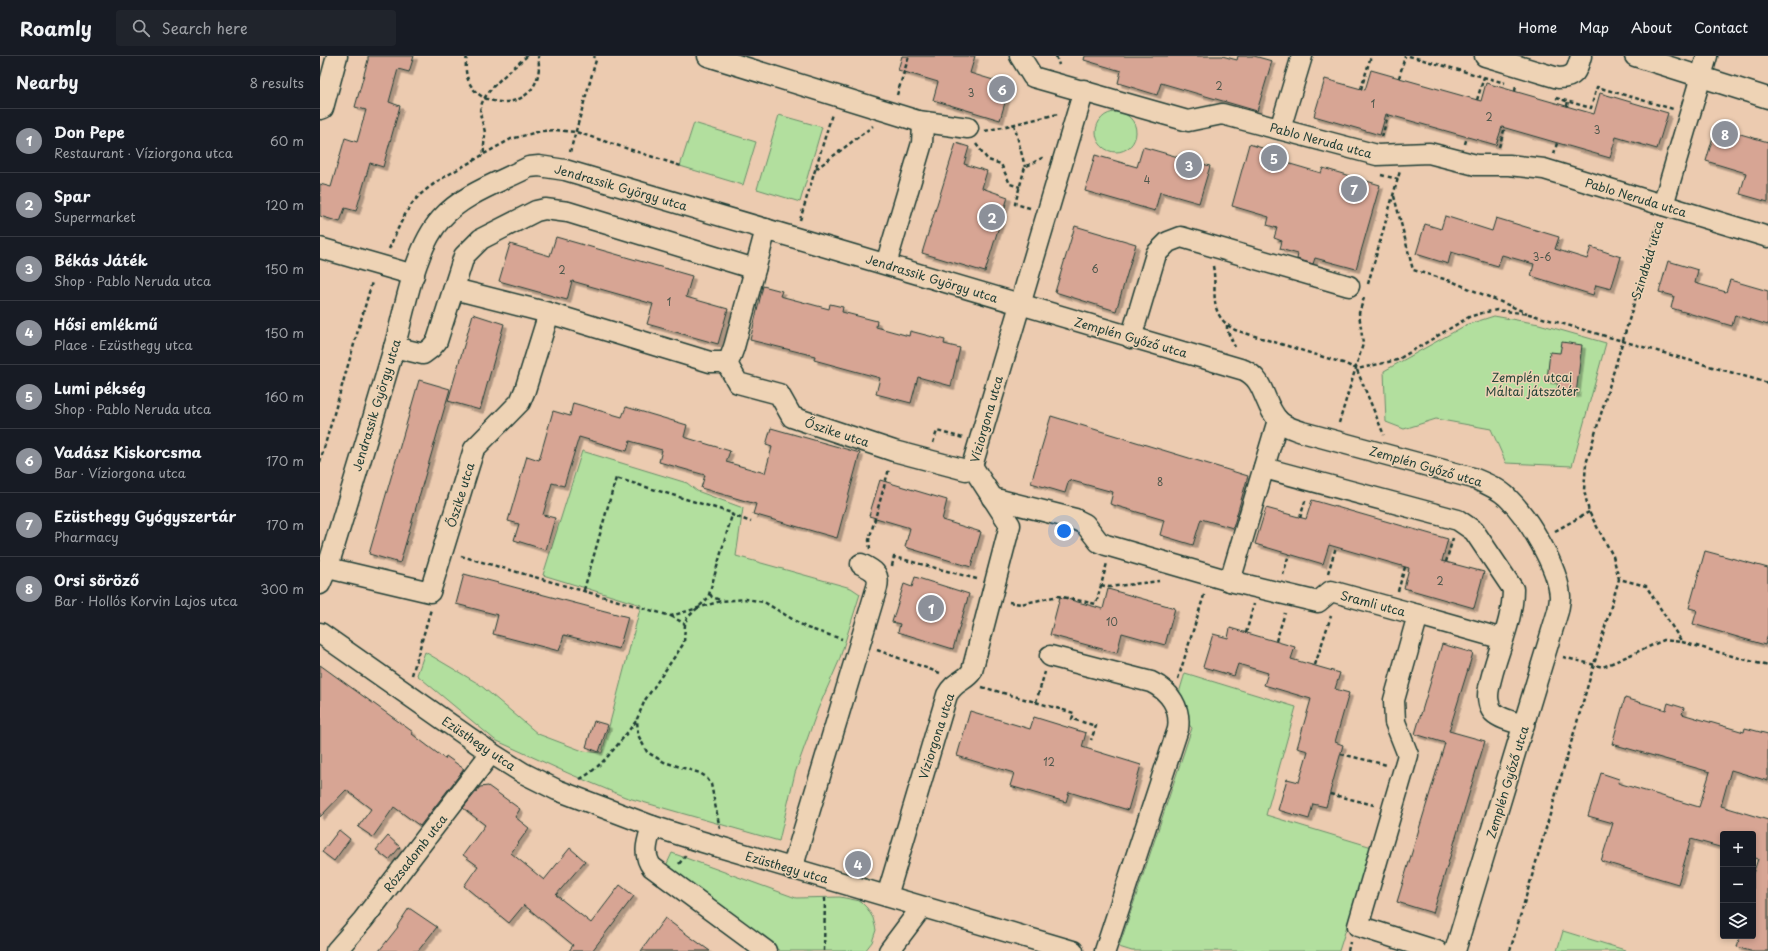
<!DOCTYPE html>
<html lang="en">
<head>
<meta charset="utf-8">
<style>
  :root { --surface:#171b24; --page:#20242c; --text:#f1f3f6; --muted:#9ea1a6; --line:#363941; --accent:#8c9099 }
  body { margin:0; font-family:"Playpen Sans",sans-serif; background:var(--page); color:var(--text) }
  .controls { position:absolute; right:12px; bottom:12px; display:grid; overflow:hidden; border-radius:4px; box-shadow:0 2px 6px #0003 }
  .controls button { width:36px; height:36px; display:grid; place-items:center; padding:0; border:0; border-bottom:1px solid var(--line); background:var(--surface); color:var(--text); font:20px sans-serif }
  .you { position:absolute; left:744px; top:475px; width:14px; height:14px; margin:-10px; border:3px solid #fff; border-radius:50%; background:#1a73e8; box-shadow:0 0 0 6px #1a73e833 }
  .badge { display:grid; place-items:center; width:26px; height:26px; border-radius:50%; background:var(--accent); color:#fff; font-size:13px; font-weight:700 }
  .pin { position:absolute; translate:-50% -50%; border:2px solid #fff; box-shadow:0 1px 4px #0006 }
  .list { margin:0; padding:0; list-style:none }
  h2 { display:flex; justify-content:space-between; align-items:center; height:52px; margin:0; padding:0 16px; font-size:17px }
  h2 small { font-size:13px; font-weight:400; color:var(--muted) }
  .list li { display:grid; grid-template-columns:26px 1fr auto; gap:12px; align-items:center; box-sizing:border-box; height:64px; padding:0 16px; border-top:1px solid var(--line) }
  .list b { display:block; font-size:15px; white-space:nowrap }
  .list p { margin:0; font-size:13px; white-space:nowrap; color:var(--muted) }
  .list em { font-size:13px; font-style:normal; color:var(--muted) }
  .icon { flex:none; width:22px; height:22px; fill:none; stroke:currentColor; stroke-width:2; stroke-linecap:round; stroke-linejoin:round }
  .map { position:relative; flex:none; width:1448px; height:895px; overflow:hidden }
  header { display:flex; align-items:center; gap:24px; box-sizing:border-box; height:56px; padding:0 20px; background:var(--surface); border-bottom:1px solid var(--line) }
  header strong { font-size:19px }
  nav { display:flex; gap:22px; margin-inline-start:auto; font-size:14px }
  .search { width:280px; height:36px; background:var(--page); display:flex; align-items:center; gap:10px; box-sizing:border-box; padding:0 14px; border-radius:4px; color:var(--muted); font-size:15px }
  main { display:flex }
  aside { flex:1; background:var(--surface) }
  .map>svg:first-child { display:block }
  .green { fill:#b2df9e; stroke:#688e69 }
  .building { fill:#d7a594; stroke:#1f3d34; filter:url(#shadow) }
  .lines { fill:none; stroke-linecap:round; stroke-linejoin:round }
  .minor-casing { stroke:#1f3d34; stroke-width:23 }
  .path { stroke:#1f3d34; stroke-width:2.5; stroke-dasharray:4 3; stroke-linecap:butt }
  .minor { stroke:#eed3b5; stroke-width:20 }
  .labels { text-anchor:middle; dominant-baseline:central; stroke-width:3; stroke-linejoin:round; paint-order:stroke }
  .number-label { font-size:10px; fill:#4d574c }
  .street-label { font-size:12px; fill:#1f3d34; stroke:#eed3b5 }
  .park-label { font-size:12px; fill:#264539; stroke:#eed3b5 }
</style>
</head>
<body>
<header>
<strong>Roamly</strong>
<div class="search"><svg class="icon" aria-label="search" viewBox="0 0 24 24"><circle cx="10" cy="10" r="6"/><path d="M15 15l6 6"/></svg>Search here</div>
<nav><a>Home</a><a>Map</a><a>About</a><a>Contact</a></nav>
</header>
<main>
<aside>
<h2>Nearby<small>8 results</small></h2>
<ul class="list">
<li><span class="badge">1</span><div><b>Don Pepe</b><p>Restaurant · Víziorgona utca</p></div><em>60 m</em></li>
<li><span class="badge">2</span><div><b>Spar</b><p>Supermarket</p></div><em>120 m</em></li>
<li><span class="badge">3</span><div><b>Békás Játék</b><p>Shop · Pablo Neruda utca</p></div><em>150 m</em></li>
<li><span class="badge">4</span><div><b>Hősi emlékmű</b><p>Place · Ezüsthegy utca</p></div><em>150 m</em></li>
<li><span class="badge">5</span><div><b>Lumi pékség</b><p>Shop · Pablo Neruda utca</p></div><em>160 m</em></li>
<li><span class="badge">6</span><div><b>Vadász Kiskorcsma</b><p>Bar · Víziorgona utca</p></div><em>170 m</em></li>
<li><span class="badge">7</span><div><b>Ezüsthegy Gyógyszertár</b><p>Pharmacy</p></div><em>170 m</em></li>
<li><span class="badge">8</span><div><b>Orsi söröző</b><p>Bar · Hollós Korvin Lajos utca</p></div><em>300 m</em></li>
</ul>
</aside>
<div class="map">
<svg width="1448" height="895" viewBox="0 0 1448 895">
  <defs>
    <filter id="shadow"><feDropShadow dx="3.5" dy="3.5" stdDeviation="0" flood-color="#0004"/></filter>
  </defs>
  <rect width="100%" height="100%" fill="#eccbb0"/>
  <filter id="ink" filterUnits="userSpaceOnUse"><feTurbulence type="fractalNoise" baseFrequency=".025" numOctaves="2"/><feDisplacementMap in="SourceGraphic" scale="8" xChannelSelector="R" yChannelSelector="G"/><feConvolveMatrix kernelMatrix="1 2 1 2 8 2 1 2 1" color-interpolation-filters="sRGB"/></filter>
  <g filter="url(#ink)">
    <!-- green -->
    <g class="green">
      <circle cx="796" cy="76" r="20"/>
      <path d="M 459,59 L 502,71 L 480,146 L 437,133 Z"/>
      <path d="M 374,67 L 436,86 L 423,129 L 360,110 Z"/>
      <path d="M 1174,260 L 1219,268 L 1286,287 L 1252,410 L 1186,407 L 1171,373 L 1116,363 L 1084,373 L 1066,366 L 1064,315 L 1146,269 Z"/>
      <path d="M 262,395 L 367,427 L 377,435 L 423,452 L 416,500 L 531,532 L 540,538 L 519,605 L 498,653 L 475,717 L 459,785 L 305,741 L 250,718 L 175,684 L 97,619 L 105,596 L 159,628 L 218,678 L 263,695 L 282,697 L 321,549 L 223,519 Z"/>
      <path d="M 865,617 L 976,651 L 946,759 L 1052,791 L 1019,895 L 812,895 L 799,891 L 872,672 C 853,651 857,643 865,617 Z"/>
      <path d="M 352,797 L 476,842 L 520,841 L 540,845 L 547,852 L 553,862 L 556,874 L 552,886 L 545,895 L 460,895 L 345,812 Z"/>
      <path d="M 1243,875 L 1305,894 L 1305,895 L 1237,895 Z"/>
    </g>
    <!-- building -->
    <g class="building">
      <path d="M 48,0 L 94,0 L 89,16 L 78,13 L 69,46 L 80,50 L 63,111 L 50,107 L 36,155 L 25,152 L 20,166 L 0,160 L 0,128 L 11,131 L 25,82 L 37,86 L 46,54 L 35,51 L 48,4 Z"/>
      <path d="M 582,0 L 655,0 L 650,17 L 690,29 L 680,64 L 613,44 L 618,26 L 578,14 Z"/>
      <path d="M 765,0 L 902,0 L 917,4 L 918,0 L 934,0 L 952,5 L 937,55 L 841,27 L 837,39 L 798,27 L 801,15 L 764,4 Z"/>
      <path d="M 1051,14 L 1161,45 L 1166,27 L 1274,58 L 1280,37 L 1348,57 L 1337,93 L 1296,81 L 1290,102 L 1182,71 L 1176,89 L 1066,58 L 1060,79 L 994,60 L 1005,23 L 1045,34 Z"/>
      <path d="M 1396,71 L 1448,86 L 1448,146 L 1420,138 L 1426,117 L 1386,105 Z"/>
      <path d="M 636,87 L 649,91 L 644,108 L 667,115 L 662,132 L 688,141 L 665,216 L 602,197 Z"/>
      <path d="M 929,88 L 962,98 L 960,105 L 1001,117 L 1003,112 L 1060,129 L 1036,213 L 995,202 L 993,208 L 977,203 L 978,198 L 960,193 L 962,185 L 954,182 L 957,172 L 947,169 L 949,161 L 912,150 Z"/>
      <path d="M 823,91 L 890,110 L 879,147 L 840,136 L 835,155 L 765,135 L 775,99 L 817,111 Z"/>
      <path d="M 1125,160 L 1172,175 L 1176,162 L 1239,181 L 1235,193 L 1267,203 L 1271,191 L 1301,201 L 1291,233 L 1276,229 L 1273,239 L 1211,220 L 1214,208 L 1182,199 L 1178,210 L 1131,196 L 1128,208 L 1096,198 L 1105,168 L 1121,173 Z"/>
      <path d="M 755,170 L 816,188 L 796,255 L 735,236 Z"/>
      <path d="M 236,181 L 372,220 L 366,241 L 408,253 L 398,288 L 327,268 L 333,248 L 252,225 L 247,244 L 179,225 L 190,188 L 230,200 Z"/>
      <path d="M 1348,205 L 1378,214 L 1375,227 L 1406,236 L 1410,224 L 1448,235 L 1448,269 L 1415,259 L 1412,270 L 1351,252 L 1354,240 L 1339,236 Z"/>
      <path d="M 443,230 L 462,235 L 460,240 L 509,253 L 510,248 L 523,251 L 522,256 L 557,265 L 556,271 L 589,280 L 590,275 L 625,284 L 624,288 L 640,292 L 631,330 L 598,321 L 591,347 L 556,338 L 560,322 L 494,304 L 495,300 L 430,284 Z"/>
      <path d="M 153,258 L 184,268 L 160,354 L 128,345 Z"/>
      <path d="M 1242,286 L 1262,289 L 1256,338 L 1237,335 L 1238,325 L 1227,324 L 1230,296 L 1240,297 Z"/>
      <path d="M 99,324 L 130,333 L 80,507 L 49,498 Z"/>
      <path d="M 253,347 L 302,361 L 306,351 L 367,369 L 364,381 L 410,395 L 406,406 L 445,417 L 452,391 L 446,389 L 451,372 L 540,397 L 517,482 L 433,458 L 436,448 L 381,432 L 385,419 L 339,406 L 342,394 L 310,385 L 307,395 L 259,381 L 244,430 L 232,427 L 223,459 L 235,462 L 226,494 L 194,484 L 199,468 L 188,465 L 207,400 L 219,404 L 233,355 L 250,360 Z"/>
      <path d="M 731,360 L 928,420 L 913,472 L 881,463 L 873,489 L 840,479 L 844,464 L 790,448 L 793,436 L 749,424 L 745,437 L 711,427 Z"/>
      <path d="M 560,424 L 627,444 L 622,464 L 661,476 L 651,511 L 585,491 L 590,472 L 549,460 Z"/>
      <path d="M 992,444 L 1128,483 L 1122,505 L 1164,516 L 1154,552 L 1084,532 L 1089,512 L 1009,489 L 1003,508 L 935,488 L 946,452 L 986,463 Z"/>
      <path d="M 1385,495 L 1448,512 L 1448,578 L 1445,589 L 1373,568 L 1377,554 L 1369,552 Z"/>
      <path d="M 144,518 L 308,561 L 299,593 L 244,579 L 239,595 L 173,578 L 178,559 L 136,548 Z"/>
      <path d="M 595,521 L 649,538 L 633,593 L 578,576 L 580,568 L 572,566 L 584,528 L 592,531 Z"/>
      <path d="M 788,533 L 855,552 L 845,589 L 802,577 L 797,597 L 730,579 L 740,541 L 783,553 Z"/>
      <path d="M 910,572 L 975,591 L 971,603 L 1020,617 L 1015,633 L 1029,637 L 1015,686 L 1023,689 L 1006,751 L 993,748 L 989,763 L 958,754 L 967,723 L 979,726 L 988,695 L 977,692 L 991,643 L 944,629 L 948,617 L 918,608 L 914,620 L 883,611 L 893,578 L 908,582 Z"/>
      <path d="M 1122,588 L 1153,597 L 1129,675 L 1165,685 L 1113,857 L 1077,846 L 1125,687 L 1095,678 Z"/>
      <path d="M 0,609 L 93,676 L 92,678 L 125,703 L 126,700 L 144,713 L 100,770 L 74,751 L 53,781 L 38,771 L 51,753 L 26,734 L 0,761 Z"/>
      <path d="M 1305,642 L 1346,654 L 1348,647 L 1364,652 L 1362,658 L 1424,676 L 1425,672 L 1448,678 L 1448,725 L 1411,714 L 1401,750 L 1448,764 L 1448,895 L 1430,895 L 1417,891 L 1420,880 L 1433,880 L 1433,818 L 1438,803 L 1433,801 L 1433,778 L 1403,778 L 1403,792 L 1371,783 L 1358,828 L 1281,805 L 1293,767 L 1268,760 L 1281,717 L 1299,723 L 1298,727 L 1379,751 L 1390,716 L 1292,688 Z"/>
      <path d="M 650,655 L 710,673 L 714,661 L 766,677 L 762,691 L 821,709 L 808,754 L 749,736 L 746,746 L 690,730 L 694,717 L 637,700 Z"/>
      <path d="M 274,665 L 288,669 L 279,696 L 266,691 Z"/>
      <path d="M 168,730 L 200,753 L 195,761 L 209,772 L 191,797 L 224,824 L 250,792 L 265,805 L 236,839 L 271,867 L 300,829 L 314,840 L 272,895 L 249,895 L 253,889 L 204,849 L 189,867 L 144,830 L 158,810 L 143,799 L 165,769 L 143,752 L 160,731 Z"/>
      <path d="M 19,774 L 30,783 L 14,805 L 2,796 Z"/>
      <path d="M 68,780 L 80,791 L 69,804 L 56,794 Z"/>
      <path d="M 89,852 L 117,871 L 98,895 L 59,895 L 78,871 L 77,870 Z"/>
      <path d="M 345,862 L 369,880 L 390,895 L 321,895 Z"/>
    </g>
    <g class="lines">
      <!-- minor casing -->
      <g class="minor-casing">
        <g id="minor">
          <path d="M 388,0 L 598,65 L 648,72"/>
          <path d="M 700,0 L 713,21 L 868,65 L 902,58 L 1057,99 L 1109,97 L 1156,109 L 1189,109 L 1224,113 L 1448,181"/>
          <path d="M 1165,0 L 1238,22 C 1255,22 1257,15 1261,0"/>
          <path d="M 1315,0 L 1448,42"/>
          <path d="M 0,53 L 3,52 L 17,0"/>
          <path d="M 960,73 L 982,0"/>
          <path d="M 1343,149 L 1387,0"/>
          <path d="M 0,192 L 94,219"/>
          <path d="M 566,208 L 602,87 L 603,69 L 598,65"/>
          <path d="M 134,233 L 229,257 L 390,306 L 406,306 L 410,302 L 414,291 L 446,173"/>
          <path d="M 811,282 L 836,198 L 848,186 L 861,181 L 1029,230"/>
          <path d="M 74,291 L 103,298 L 111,292 L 117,285 L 144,200 L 161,183 L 216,155 L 225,153 L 248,156 L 435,213"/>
          <path d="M 406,306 L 418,327 L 459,338 L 472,361 L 574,395 L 646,414 L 652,410"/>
          <path d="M 944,412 L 1138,464 L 1154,475 L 1193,533 C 1193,568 1175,599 1169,632 C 1167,640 1168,650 1173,656 C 1180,663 1194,666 1204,669"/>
          <path d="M 672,442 L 755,463 L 765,468 L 779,486 L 786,489 L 910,525 L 998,546 L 1011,535 L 1098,559 L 1074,644 L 1075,666 L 1088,699 L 1038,870 L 1117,895"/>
          <path d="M 8,512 L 110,536 L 154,393 L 200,346 L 205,334 L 229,257"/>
          <path d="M 910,525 L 958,364"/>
          <path d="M 0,528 L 9,507 C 31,435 53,364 74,292 C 85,254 94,193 121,163 C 143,138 180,126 209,111 L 219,110 L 245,114 L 924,314 C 946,324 943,349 959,365 C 965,371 974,373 982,376 L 1153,422 C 1165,427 1178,432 1187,441 C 1208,461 1238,511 1240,540 C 1240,545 1239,550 1238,555 L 1135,895"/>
          <path d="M 1098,559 L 1183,583"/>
          <path d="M 0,577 L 171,697 L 203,717 L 237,734 L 332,770 L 376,784 L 753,895"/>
          <path d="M 730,600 L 831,626 C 850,635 861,652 858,673 L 785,895"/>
          <path d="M 332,770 C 328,784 322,798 332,811 L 446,895"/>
          <path d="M 472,813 L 557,531 C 560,517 553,514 541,508"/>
          <path d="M 567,840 L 627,639 C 635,624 645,626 652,615 L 690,469 L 652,410 L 764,34"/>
          <path d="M 16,895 L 43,864 L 171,697"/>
          <path d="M 569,895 L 602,851"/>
        </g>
      </g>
      <!-- path -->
      <g class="path">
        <path d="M 147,0 C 134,59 229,64 218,0"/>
        <path d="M 736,0 L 739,9"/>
        <path d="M 1089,0 L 1185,27"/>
        <path d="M 1079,22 L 1085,0"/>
        <path d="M 1041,33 L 1051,0"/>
        <path d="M 1195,35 L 1196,30"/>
        <path d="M 577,39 L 589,0"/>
        <path d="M 1236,42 L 1271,52 L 1277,31 L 1353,53"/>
        <path d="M 1157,44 L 1164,21"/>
        <path d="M 1247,50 L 1248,45"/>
        <path d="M 694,68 L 705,111"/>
        <path d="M 665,75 L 738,58"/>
        <path d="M 1062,81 L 1068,59"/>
        <path d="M 656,88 L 668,104 L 681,108 L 690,128 L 700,131"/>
        <path d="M 1145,88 L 1147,81"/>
        <path d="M 1179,91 L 1185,71"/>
        <path d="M 250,96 L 276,4 L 274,0"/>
        <path d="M 164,98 L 191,83 L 221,75 L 235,74 L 256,76 L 361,110"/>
        <path d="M 1234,98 L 1237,87"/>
        <path d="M 496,113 L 553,70"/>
        <path d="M 1061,119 L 1078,123"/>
        <path d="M 1074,140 L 1093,214 L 1131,225 L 1207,257"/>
        <path d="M 710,152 L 695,148 L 705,111 L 724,101"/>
        <path d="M 480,164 L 512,58"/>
        <path d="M 1338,167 L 1266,408 L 1264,434 L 1269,456 L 1293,500 L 1299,523 L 1326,530 L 1362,586"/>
        <path d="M 69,193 C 77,175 86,151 101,138 C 120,121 144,111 164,98 C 163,90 165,85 165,77 C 164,68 158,59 161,50 C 166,32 194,12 207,0"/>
        <path d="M 893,210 C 898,237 886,257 915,274 L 1023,307 L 1037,313 L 1077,304 L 1149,261 L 1162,257 L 1177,254 L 1209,258 L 1448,327"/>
        <path d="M 1048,228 L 1080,115"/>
        <path d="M 907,269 L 907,274 L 915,291"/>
        <path d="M 1037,314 L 1064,379"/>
        <path d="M 1019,367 L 1043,288 L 1039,257 L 1044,242"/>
        <path d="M 613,387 L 617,375 L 643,382"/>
        <path d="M 0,406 L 52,226"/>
        <path d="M 980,462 L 986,442"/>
        <path d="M 1235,475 L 1269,456"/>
        <path d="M 550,493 L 549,484 L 569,413"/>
        <path d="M 141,500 L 351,560 L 401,545 L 426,543 L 444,546 L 487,572 L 522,583"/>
        <path d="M 1126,506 L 1133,482"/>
        <path d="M 572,510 L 574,501 L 657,523"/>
        <path d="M 1008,517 L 1016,491"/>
        <path d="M 963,519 L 969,498"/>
        <path d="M 781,529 L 789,531 L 839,525"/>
        <path d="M 264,534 L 296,422 L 412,457 L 412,459 L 431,466"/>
        <path d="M 1078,535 L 1085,511"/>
        <path d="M 390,538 L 392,541 L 400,544"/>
        <path d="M 689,546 L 701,548 L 738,540 L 776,548 L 787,507"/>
        <path d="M 351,560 L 365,568"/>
        <path d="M 926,577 L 934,548"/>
        <path d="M 956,585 L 965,557"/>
        <path d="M 557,594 L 620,617"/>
        <path d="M 1243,601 L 1283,611 L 1344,584 L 1362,586 L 1448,610"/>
        <path d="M 995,609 L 1011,560"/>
        <path d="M 92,619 L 111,553"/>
        <path d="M 858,623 L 885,536"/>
        <path d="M 662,631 L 754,657 L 752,663 L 776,670 L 771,684"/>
        <path d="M 716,646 L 725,616"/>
        <path d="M 1021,698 L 1067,709"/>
        <path d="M 260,723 C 283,711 301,684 317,664"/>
        <path d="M 1010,738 L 1054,749"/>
        <path d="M 400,773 L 391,728 L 386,721 L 380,717 L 344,706 L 327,696 L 318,679 L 317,663 L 325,644 L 364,587 L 365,568 L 367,562 L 388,542 L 412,459"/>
        <path d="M 359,808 L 366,799"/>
        <path d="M 504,895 L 505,842"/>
        <path d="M 1028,895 L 1030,886"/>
        <path d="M 1190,895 L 1299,523"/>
      </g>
      <!-- minor -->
      <use href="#minor" class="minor"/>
    </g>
  </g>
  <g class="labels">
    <!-- number labels -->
    <g class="number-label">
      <text x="899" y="29">2</text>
      <text x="651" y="36">3</text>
      <text x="1053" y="47">1</text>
      <text x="1169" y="60">2</text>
      <text x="1277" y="73">3</text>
      <text x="827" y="123">4</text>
      <text x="1222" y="200">3-6</text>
      <text x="775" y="212">6</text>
      <text x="242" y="213">2</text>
      <text x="349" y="245">1</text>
      <text x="840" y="425">8</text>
      <text x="1120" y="524">2</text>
      <text x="792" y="565">10</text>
      <text x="729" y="705">12</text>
    </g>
    <!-- street labels -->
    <g class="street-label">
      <text transform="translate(1001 84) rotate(15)">Pablo Neruda utca</text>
      <text transform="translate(301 131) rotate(16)">Jendrassik György utca</text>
      <text transform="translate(1316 141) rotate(17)">Pablo Neruda utca</text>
      <text transform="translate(1327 204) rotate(-73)">Szindbád utca</text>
      <text transform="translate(612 222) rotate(17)">Jendrassik György utca</text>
      <text transform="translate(811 281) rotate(16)">Zemplén Győző utca</text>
      <text transform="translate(56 349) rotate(-73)">Jendrassik György utca</text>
      <text transform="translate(666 363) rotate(-74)">Víziorgona utca</text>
      <text transform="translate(517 376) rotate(18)">Őszike utca</text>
      <text transform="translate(1106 410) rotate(16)">Zemplén Győző utca</text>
      <text transform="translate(140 439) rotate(-73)">Őszike utca</text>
      <text transform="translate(1053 547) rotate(15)">Sramli utca</text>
      <text transform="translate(616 680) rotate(-72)">Víziorgona utca</text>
      <text transform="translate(159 687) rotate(34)">Ezüsthegy utca</text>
      <text transform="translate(1187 726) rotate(-73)">Zemplén Győző utca</text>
      <text transform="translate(95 797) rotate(-52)">Rózsadomb utca</text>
      <text transform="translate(467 811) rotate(16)">Ezüsthegy utca</text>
    </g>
    <!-- park labels -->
    <g class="park-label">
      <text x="1212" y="321">Zemplén utcai<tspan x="1212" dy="14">Máltai játszótér</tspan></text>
    </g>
  </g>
</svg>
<div class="controls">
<button>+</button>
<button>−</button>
<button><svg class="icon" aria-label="layers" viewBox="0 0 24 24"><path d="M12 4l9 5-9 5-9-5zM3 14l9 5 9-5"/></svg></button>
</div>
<div class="you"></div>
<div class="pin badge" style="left:611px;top:552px">1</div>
<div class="pin badge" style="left:672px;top:161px">2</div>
<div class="pin badge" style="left:869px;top:109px">3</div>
<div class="pin badge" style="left:538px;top:808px">4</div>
<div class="pin badge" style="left:954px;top:102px">5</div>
<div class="pin badge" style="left:682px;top:33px">6</div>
<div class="pin badge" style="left:1034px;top:133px">7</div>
<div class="pin badge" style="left:1405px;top:78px">8</div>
</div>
</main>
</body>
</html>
